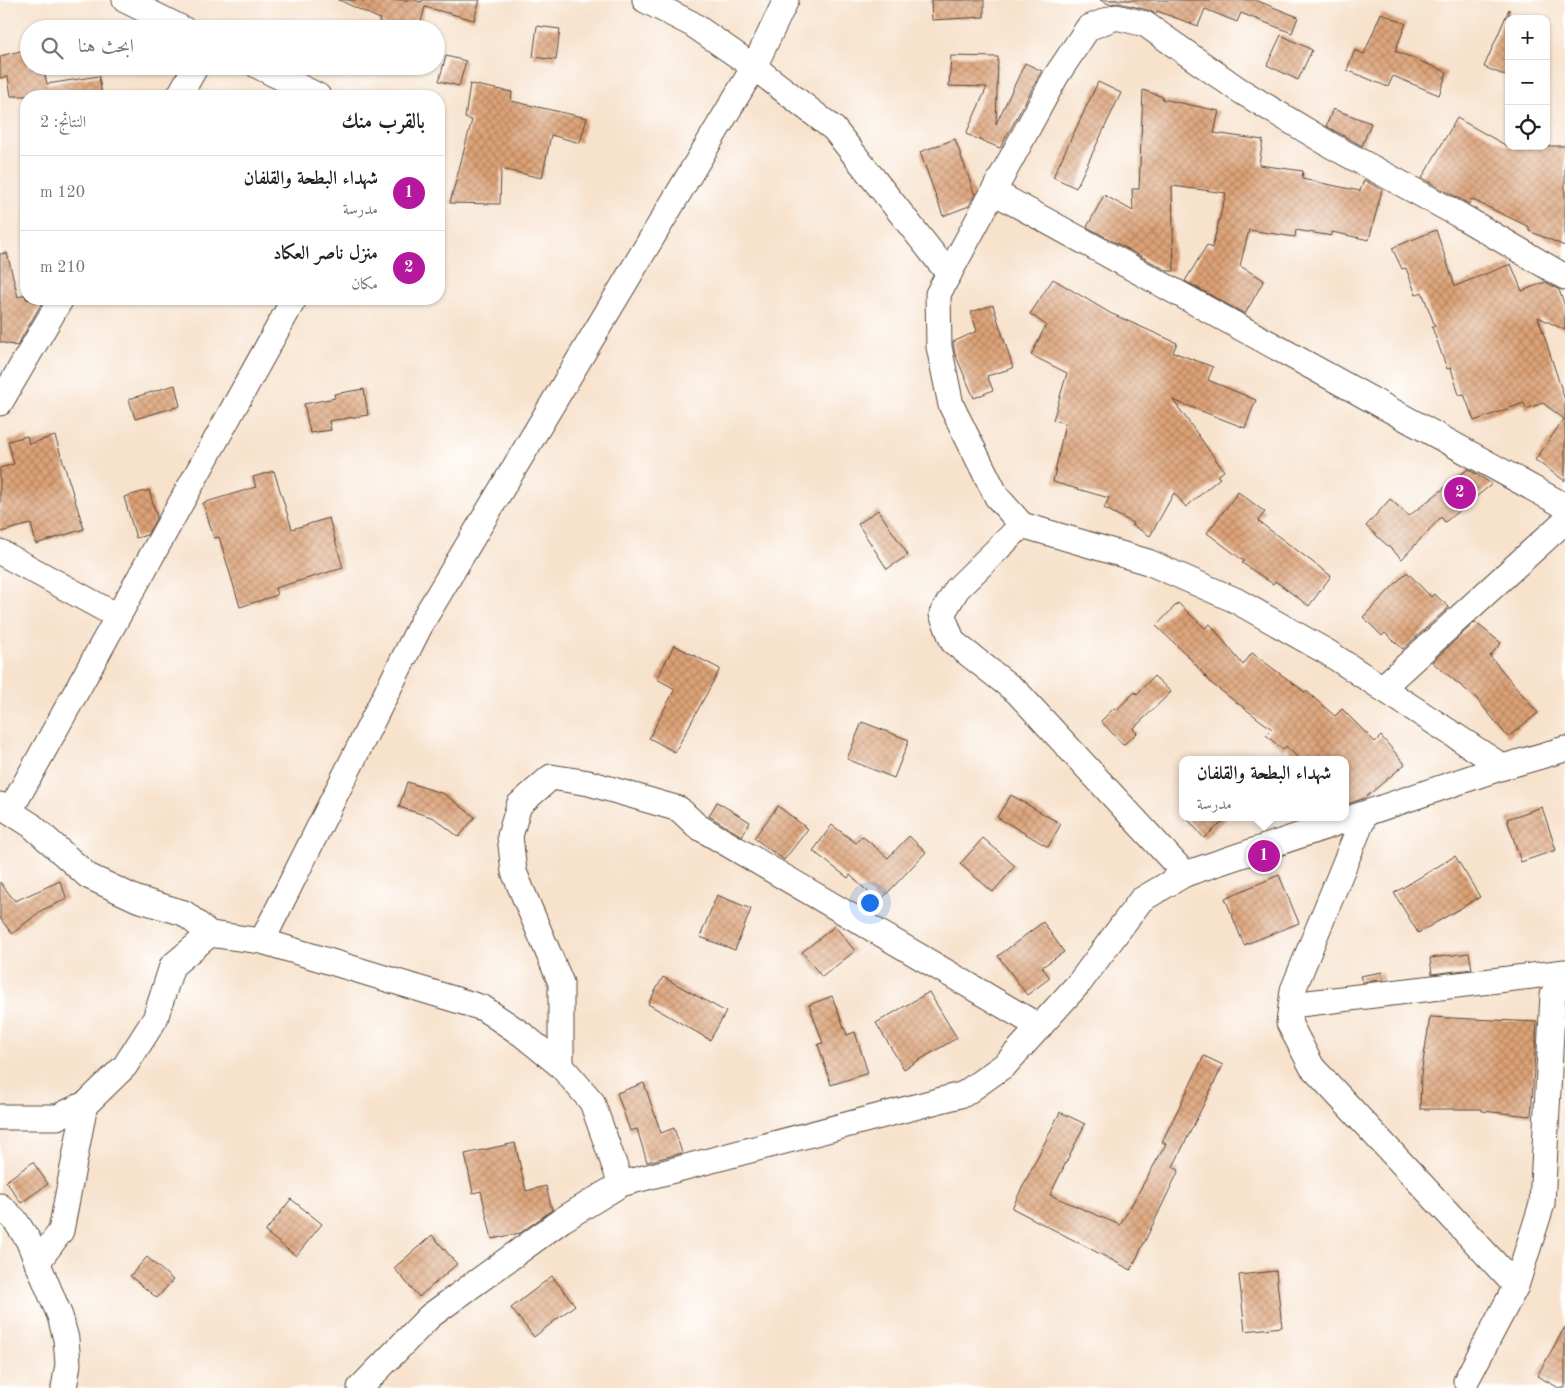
<!DOCTYPE html>
<html lang="ar">
<head>
<meta charset="utf-8">
<style>
  :root { --surface:#fff; --page:#f6f6f6; --text:#222; --muted:#767676; --line:#e0e0e0; --accent:#b5179e }
  body { margin:0; font-family:"Old Standard TT",Amiri,serif; background:var(--page); color:var(--text); direction:rtl }
  .controls { position:absolute; right:15px; top:15px; display:grid; overflow:hidden; border-radius:10px; box-shadow:0 1px 4px #0004 }
  .controls button { width:45px; height:45px; display:grid; place-items:center; padding:0; border:0; border-bottom:1px solid var(--line); background:var(--surface); color:var(--text); font:25px sans-serif }
  .you { position:absolute; left:869px; top:902px; width:18px; height:18px; margin:-12px; border:4px solid #fff; border-radius:50%; background:#1a73e8; box-shadow:0 0 0 8px #1a73e833 }
  .badge { display:grid; place-items:center; width:32px; height:32px; border-radius:50%; background:var(--accent); color:#fff; font-size:16px; font-weight:700 }
  .pin { position:absolute; translate:-50% -50%; border:2px solid #fff; box-shadow:0 1px 5px #0006 }
  .popup { position:absolute; left:1179px; top:756px; width:170px; height:65px; box-sizing:border-box; display:grid; place-content:center; border-radius:10px; background:var(--surface); filter:drop-shadow(0 1px 4px #0005); font-size:16px; white-space:nowrap; color:var(--muted) }
  .popup b { font-size:19px; color:var(--text) }
  .popup::after { content:''; position:absolute; left:50%; top:100%; margin-left:-10px; border:10px solid transparent; border-top-color:var(--surface) }
  .list { margin:0; padding:0; list-style:none }
  h2 { display:flex; justify-content:space-between; align-items:center; height:65px; margin:0; padding:0 20px; font-size:21px }
  h2 small { font-size:16px; font-weight:400; color:var(--muted) }
  .list li { display:grid; grid-template-columns:32px 1fr auto; gap:15px; align-items:center; box-sizing:border-box; height:75px; padding:0 20px; border-top:1px solid var(--line) }
  .list b { display:block; font-size:19px; white-space:nowrap }
  .list p { margin:0; font-size:16px; white-space:nowrap; color:var(--muted) }
  .list em { font-size:16px; font-style:normal; color:var(--muted) }
  .icon { flex:none; width:28px; height:28px; fill:none; stroke:currentColor; stroke-width:2; stroke-linecap:round; stroke-linejoin:round }
  .map { position:relative; flex:none; width:1565px; height:1388px; overflow:hidden; direction:ltr }
  .search { position:absolute; background:var(--surface); box-shadow:0 1px 4px #0004; left:20px; top:20px; width:425px; height:55px; display:flex; align-items:center; gap:12px; box-sizing:border-box; padding:0 18px; border-radius:28px; color:var(--muted); font-size:19px }
  .panel { position:absolute; background:var(--surface); box-shadow:0 1px 4px #0004; left:20px; top:90px; width:425px; height:215px; border-radius:20px; direction:rtl }
  .map>svg:first-child { display:block }
  .building { fill:url(#building-cross-hatch) }
  .lines { fill:none; stroke-linecap:round; stroke-linejoin:round }
  .minor-casing { stroke:#574638; stroke-width:27 }
  .minor { stroke:#fff; stroke-width:25 }
</style>
</head>
<body>
<div class="map">
<svg width="1565" height="1388" viewBox="0 0 1565 1388">
  <defs>
    <pattern id="building-cross-hatch" width="8" height="8" patternUnits="userSpaceOnUse" patternTransform="scale(1.25)"><rect width="8" height="8" fill="#dda277"/><path d="M0 0l8 8M0 8l8-8" fill="none" stroke="#b48461"/></pattern>
  </defs>
  <rect width="100%" height="100%" fill="#fff"/>
  <filter id="ink" filterUnits="userSpaceOnUse"><feTurbulence type="fractalNoise" baseFrequency=".02" numOctaves="2"/><feDisplacementMap in="SourceGraphic" scale="10" xChannelSelector="R" yChannelSelector="G"/><feConvolveMatrix kernelMatrix="1 2 1 2 8 2 1 2 1" color-interpolation-filters="sRGB"/></filter>
  <filter id="wash" filterUnits="userSpaceOnUse"><feTurbulence type="fractalNoise" baseFrequency=".0096" numOctaves="4" result="noise"/><feDisplacementMap in="SourceGraphic" scale="20" xChannelSelector="R" yChannelSelector="G"/><feGaussianBlur stdDeviation="1.12" result="paint"/><feColorMatrix in="noise" values="0 0 0 0 0 0 0 0 0 0 0 0 0 0 0 0 0 1.4 0 .05"/><feComposite in="paint" operator="in"/></filter>
  <g filter="url(#wash)">
    <rect width="100%" height="100%" fill="#f7e2cc"/>
    <g id="blocks">
      <!-- building -->
      <g class="building">
        <path d="M 339,0 L 414,0 L 422,2 L 422,0 L 480,0 L 474,20 L 425,7 L 419,29 L 402,29 L 379,22 L 380,19 Z"/>
        <path d="M 931,0 L 984,0 L 984,17 L 932,20 Z"/>
        <path d="M 1100,0 L 1255,0 L 1298,17 L 1292,33 L 1241,13 L 1237,22 L 1205,9 L 1198,26 L 1157,11 L 1156,14 L 1148,10 L 1119,3 L 1109,4 Z"/>
        <path d="M 1509,9 L 1509,77 L 1484,67 Z"/>
        <path d="M 1381,13 L 1406,24 L 1395,51 L 1447,72 L 1439,95 L 1393,76 L 1388,87 L 1347,70 L 1355,50 L 1364,54 Z"/>
        <path d="M 537,26 L 560,29 L 556,60 L 533,57 Z"/>
        <path d="M 1281,35 L 1312,50 L 1298,80 L 1267,65 Z"/>
        <path d="M 29,49 L 29,66 L 43,66 L 47,84 L 99,76 L 102,96 L 11,96 L 8,77 L 0,78 L 0,56 Z"/>
        <path d="M 446,56 L 466,61 L 459,86 L 439,81 Z"/>
        <path d="M 951,56 L 998,57 L 996,124 L 1025,63 L 1042,71 L 1000,148 L 966,134 L 987,87 L 949,86 Z"/>
        <path d="M 1098,82 L 1121,93 L 1076,188 L 1053,177 Z"/>
        <path d="M 470,84 L 512,92 L 511,101 L 587,118 L 580,143 L 551,135 L 542,178 L 501,169 L 500,204 L 450,203 L 472,120 L 465,118 Z"/>
        <path d="M 1143,90 L 1163,97 L 1162,99 L 1219,111 L 1214,133 L 1263,140 L 1259,165 L 1303,171 L 1302,179 L 1360,191 L 1364,180 L 1382,190 L 1369,240 L 1332,232 L 1332,236 L 1296,230 L 1295,237 L 1249,230 L 1240,266 L 1264,280 L 1245,314 L 1185,281 L 1207,245 L 1212,248 L 1226,193 L 1172,186 L 1174,271 L 1168,271 L 1087,227 L 1104,195 L 1133,211 L 1132,189 L 1139,189 Z"/>
        <path d="M 1333,109 L 1371,123 L 1362,146 L 1326,126 Z"/>
        <path d="M 1457,118 L 1507,146 L 1565,146 L 1565,246 L 1529,231 L 1529,227 L 1471,199 L 1469,204 L 1422,178 Z"/>
        <path d="M 955,139 L 975,195 L 969,206 L 943,216 L 920,152 Z"/>
        <path d="M 1436,230 L 1455,286 L 1511,264 L 1522,291 L 1545,282 L 1559,290 L 1565,306 L 1565,330 L 1538,317 L 1565,400 L 1565,481 L 1535,460 L 1564,419 L 1543,403 L 1526,409 L 1524,403 L 1474,421 L 1464,394 L 1459,395 L 1451,368 L 1447,369 L 1432,327 L 1435,326 L 1422,292 L 1416,295 L 1406,268 L 1402,269 L 1392,248 Z"/>
        <path d="M 7,253 L 18,297 L 26,294 L 26,299 L 44,299 L 17,346 L 0,342 L 0,254 Z"/>
        <path d="M 1053,279 L 1110,313 L 1177,343 L 1173,352 L 1213,367 L 1208,380 L 1256,400 L 1245,428 L 1173,400 L 1224,471 L 1217,476 L 1220,478 L 1186,507 L 1174,493 L 1150,536 L 1132,525 L 1133,523 L 1104,508 L 1109,498 L 1053,482 L 1065,423 L 1053,420 L 1067,373 L 1031,355 L 1046,325 L 1030,314 Z"/>
        <path d="M 993,305 L 1013,368 L 987,376 L 993,390 L 974,398 L 955,354 L 953,342 L 977,331 L 971,312 Z"/>
        <path d="M 175,385 L 180,406 L 135,419 L 129,399 Z"/>
        <path d="M 364,389 L 368,415 L 329,421 L 331,430 L 310,433 L 304,404 L 335,398 L 334,394 Z"/>
        <path d="M 27,436 L 29,444 L 55,436 L 84,529 L 36,544 L 31,524 L 0,532 L 0,468 L 14,464 L 8,441 Z"/>
        <path d="M 1468,469 L 1492,484 L 1445,522 L 1441,517 L 1402,559 L 1366,526 L 1390,499 L 1409,516 Z"/>
        <path d="M 274,471 L 292,529 L 329,518 L 343,568 L 275,588 L 277,595 L 240,607 L 219,537 L 214,538 L 203,503 L 256,487 L 253,477 Z"/>
        <path d="M 149,490 L 157,517 L 147,535 L 136,538 L 124,497 Z"/>
        <path d="M 1238,492 L 1265,512 L 1258,521 L 1331,576 L 1309,606 L 1275,581 L 1273,584 L 1242,563 L 1244,561 L 1207,533 Z"/>
        <path d="M 878,510 L 908,555 L 887,569 L 858,524 Z"/>
        <path d="M 1407,572 L 1431,597 L 1434,594 L 1449,607 L 1403,649 L 1385,633 L 1382,636 L 1363,617 Z"/>
        <path d="M 1178,603 L 1205,628 L 1210,624 L 1243,665 L 1252,653 L 1305,692 L 1306,691 L 1335,716 L 1342,709 L 1375,742 L 1381,736 L 1405,764 L 1365,798 L 1345,805 L 1345,760 L 1300,760 L 1286,746 L 1283,750 L 1266,735 L 1272,729 L 1212,684 L 1187,655 L 1156,626 Z"/>
        <path d="M 1475,622 L 1501,643 L 1490,656 L 1538,713 L 1508,737 L 1476,698 L 1432,662 Z"/>
        <path d="M 674,645 L 720,669 L 675,752 L 649,738 L 675,689 L 657,679 Z"/>
        <path d="M 1154,676 L 1171,692 L 1133,729 L 1137,733 L 1123,745 L 1101,721 L 1114,708 L 1116,710 L 1135,692 L 1137,694 Z"/>
        <path d="M 862,722 L 909,740 L 894,778 L 847,759 Z"/>
        <path d="M 407,782 L 444,794 L 475,817 L 459,837 L 434,818 L 399,807 Z"/>
        <path d="M 1011,795 L 1061,824 L 1048,847 L 997,817 Z"/>
        <path d="M 717,802 L 750,822 L 742,836 L 709,816 Z"/>
        <path d="M 778,806 L 808,829 L 784,860 L 754,838 Z"/>
        <path d="M 1542,807 L 1556,850 L 1521,862 L 1507,819 Z"/>
        <path d="M 1186,817 L 1228,817 L 1204,838 Z"/>
        <path d="M 832,825 L 856,843 L 862,836 L 888,858 L 909,836 L 926,852 L 879,902 L 850,875 L 848,878 L 813,851 Z"/>
        <path d="M 983,838 L 1015,866 L 993,892 L 960,864 Z"/>
        <path d="M 1455,856 L 1480,897 L 1418,933 L 1394,893 Z"/>
        <path d="M 1279,875 L 1299,923 L 1244,945 L 1225,898 Z"/>
        <path d="M 60,881 L 67,899 L 42,910 L 12,934 L 0,918 L 0,882 L 15,901 Z"/>
        <path d="M 717,895 L 751,909 L 735,950 L 700,937 Z"/>
        <path d="M 1043,922 L 1064,952 L 1042,967 L 1050,978 L 1027,995 L 998,956 Z"/>
        <path d="M 835,926 L 855,951 L 822,977 L 802,952 Z"/>
        <path d="M 1469,953 L 1472,969 L 1432,974 L 1430,958 Z"/>
        <path d="M 1382,972 L 1383,980 L 1362,982 L 1360,976 Z"/>
        <path d="M 663,977 L 726,1012 L 710,1040 L 648,1004 Z"/>
        <path d="M 929,992 L 957,1038 L 904,1069 L 876,1023 Z"/>
        <path d="M 832,996 L 847,1035 L 855,1032 L 868,1073 L 831,1085 L 818,1044 L 823,1043 L 809,1005 Z"/>
        <path d="M 1430,1017 L 1537,1022 L 1531,1116 L 1482,1111 L 1482,1109 L 1420,1109 L 1421,1075 Z"/>
        <path d="M 1204,1056 L 1223,1065 L 1173,1167 L 1179,1170 L 1131,1270 L 1012,1208 L 1060,1112 L 1085,1124 L 1050,1195 L 1120,1225 L 1166,1144 L 1162,1142 Z"/>
        <path d="M 644,1083 L 661,1133 L 674,1128 L 682,1153 L 647,1162 L 637,1129 L 630,1131 L 617,1093 Z"/>
        <path d="M 515,1143 L 526,1191 L 546,1186 L 552,1210 L 520,1233 L 492,1239 L 481,1191 L 473,1193 L 465,1154 Z"/>
        <path d="M 33,1162 L 48,1184 L 21,1203 L 6,1181 Z"/>
        <path d="M 291,1199 L 322,1224 L 296,1256 L 265,1232 Z"/>
        <path d="M 432,1235 L 457,1264 L 419,1297 L 394,1268 Z"/>
        <path d="M 147,1257 L 173,1280 L 157,1298 L 130,1276 Z"/>
        <path d="M 1276,1271 L 1282,1327 L 1245,1331 L 1239,1275 Z"/>
        <path d="M 552,1276 L 575,1305 L 534,1337 L 511,1308 Z"/>
        <path d="M 1565,1327 L 1565,1388 L 1559,1388 L 1537,1376 Z"/>
      </g>
    </g>
  </g>
  <g filter="url(#ink)">
    <use href="#blocks" fill-opacity="0" stroke="#574638" stroke-width="1"/>
    <g class="lines">
      <!-- minor casing -->
      <g class="minor-casing">
        <g id="minor">
          <path d="M 125,0 L 183,29"/>
          <path d="M 645,0 L 692,24 L 754,67 L 834,129 L 949,274"/>
          <path d="M 258,66 L 318,96"/>
          <path d="M 179,96 L 196,66"/>
          <path d="M 994,192 L 1565,506"/>
          <path d="M 0,403 L 61,299"/>
          <path d="M 1022,525 L 957,589 L 942,614 L 953,642 L 1018,693 L 1185,874"/>
          <path d="M 0,552 L 117,616"/>
          <path d="M 1382,688 L 1565,521"/>
          <path d="M 1503,767 L 1327,652 L 1235,600 L 1148,562 L 1022,525 L 997,497 L 951,405 L 939,347 L 938,294 L 1056,76 L 1088,28 L 1116,17 L 1145,24 L 1239,90 L 1332,146 L 1461,216 L 1565,277"/>
          <path d="M 0,805 L 31,825 L 88,876 L 137,899 L 184,913 L 210,934 L 172,966 L 155,1019 L 125,1066 L 87,1103 L 57,1117 L 0,1117"/>
          <path d="M 10,811 L 294,299"/>
          <path d="M 1365,814 L 1293,990 L 1289,1023 L 1312,1067 L 1516,1286"/>
          <path d="M 210,934 L 262,941 L 483,1008 L 523,1035 L 561,1066 L 592,1102 L 621,1184"/>
          <path d="M 262,941 L 422,622 L 754,67 L 786,0"/>
          <path d="M 1292,1005 L 1565,972"/>
          <path d="M 561,1066 L 561,983 L 514,872 L 510,836 L 519,805 L 551,777 L 589,783 L 679,809 L 697,826 L 1040,1027"/>
          <path d="M 0,1206 L 15,1220 L 28,1240 L 60,1316 L 66,1339 L 68,1364 L 64,1388"/>
          <path d="M 37,1263 L 61,1231 L 85,1104"/>
          <path d="M 1466,1381 L 1516,1286 L 1542,1204 L 1553,995 L 1565,975"/>
          <path d="M 360,1388 L 430,1316 L 562,1220 L 621,1184 L 964,1094 L 1006,1064 L 1080,982 L 1141,900 L 1185,874 L 1503,767 L 1565,749"/>
        </g>
      </g>
      <!-- minor -->
      <use href="#minor" class="minor"/>
    </g>
  </g>
</svg>
<div class="controls">
<button>+</button>
<button>−</button>
<button><svg class="icon" aria-label="locate" viewBox="0 0 24 24"><circle cx="12" cy="12" r="6"/><path d="M12 2v4M12 18v4M2 12h4M18 12h4"/></svg></button>
</div>
<div class="you"></div>
<div class="pin badge" style="left:1264px;top:856px">1</div>
<div class="popup"><b>شهداء البطحة والقلفان</b>مدرسة</div>
<div class="pin badge" style="left:1460px;top:493px">2</div>
<div class="search"><svg class="icon" aria-label="search" viewBox="0 0 24 24"><circle cx="10" cy="10" r="6"/><path d="M15 15l6 6"/></svg>ابحث هنا</div>
<section class="panel">
<h2>بالقرب منك<small>النتائج: 2</small></h2>
<ul class="list">
<li><span class="badge">1</span><div><b>شهداء البطحة والقلفان</b><p>مدرسة</p></div><em>120 m</em></li>
<li><span class="badge">2</span><div><b>منزل ناصر العكاد</b><p>مكان</p></div><em>210 m</em></li>
</ul>
</section>
</div>
</body>
</html>
